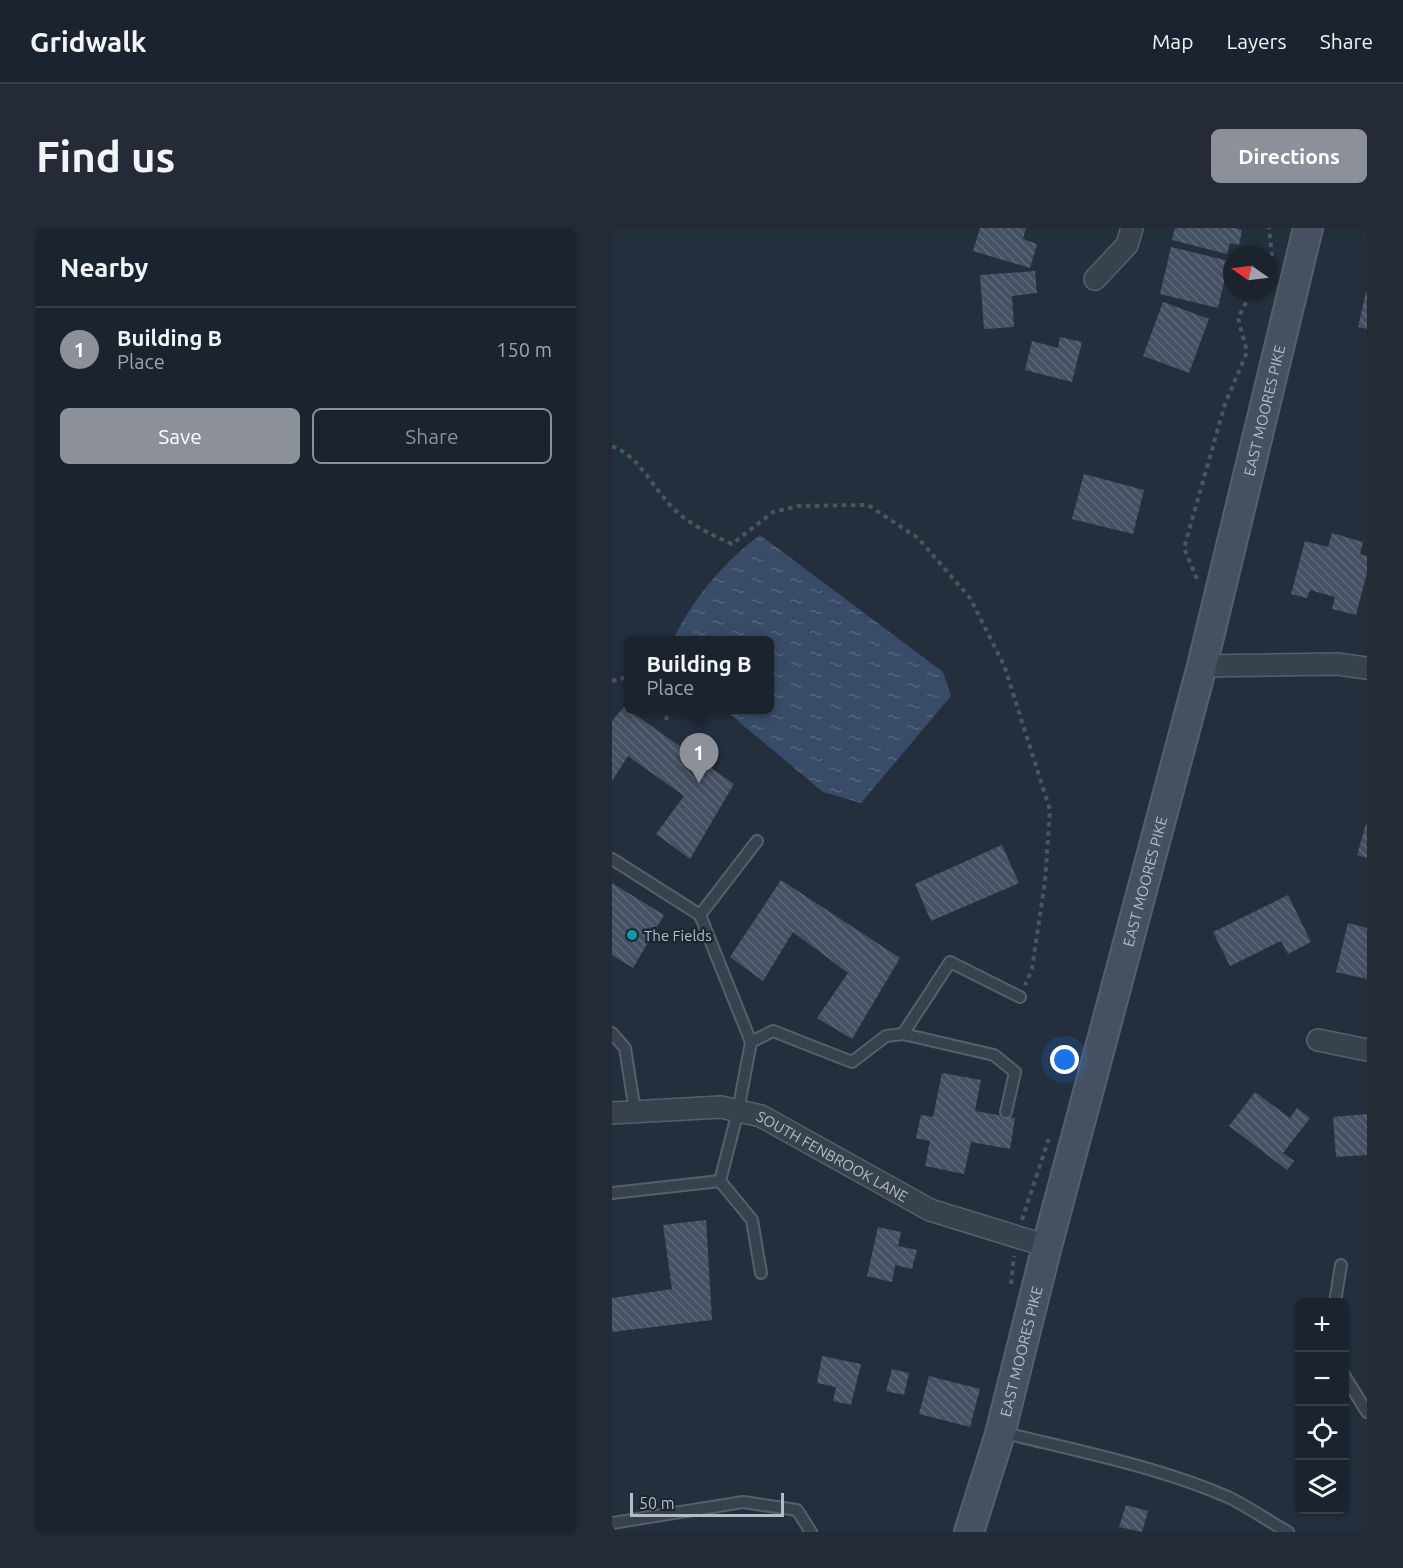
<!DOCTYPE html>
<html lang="en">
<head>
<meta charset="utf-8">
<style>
  :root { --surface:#1b232e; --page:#242b36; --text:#f1f3f6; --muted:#a0a4aa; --line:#39404a; --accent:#8c9099 }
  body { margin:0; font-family:Ubuntu,sans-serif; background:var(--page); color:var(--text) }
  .controls { position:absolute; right:18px; bottom:18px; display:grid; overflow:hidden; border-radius:9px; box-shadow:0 2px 4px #0004 }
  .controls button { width:54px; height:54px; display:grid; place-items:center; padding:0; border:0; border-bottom:2px solid var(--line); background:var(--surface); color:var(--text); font:30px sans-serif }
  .compass { position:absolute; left:611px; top:18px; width:54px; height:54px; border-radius:50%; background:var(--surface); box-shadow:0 2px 4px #0004; rotate:284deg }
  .scale { position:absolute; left:18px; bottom:15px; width:154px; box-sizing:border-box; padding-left:6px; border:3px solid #b4bcc9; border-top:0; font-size:16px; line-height:21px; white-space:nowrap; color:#b4bcc9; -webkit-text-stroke:4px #1d2633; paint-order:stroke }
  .you { position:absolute; left:453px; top:832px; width:21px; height:21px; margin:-15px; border:4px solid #fff; border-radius:50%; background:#1a73e8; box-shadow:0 0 0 9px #1a73e833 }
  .badge { display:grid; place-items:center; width:39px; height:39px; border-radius:50%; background:var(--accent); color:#fff; font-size:20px; font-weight:700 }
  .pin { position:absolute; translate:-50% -50px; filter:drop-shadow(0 2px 3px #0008) }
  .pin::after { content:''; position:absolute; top:32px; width:21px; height:18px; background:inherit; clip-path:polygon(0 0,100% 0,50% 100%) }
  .popup { position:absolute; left:12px; top:408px; width:150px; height:78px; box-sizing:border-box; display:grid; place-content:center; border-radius:9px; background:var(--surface); filter:drop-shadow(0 2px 4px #0005); font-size:20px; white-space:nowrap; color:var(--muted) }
  .popup b { font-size:22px; color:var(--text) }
  .popup::after { content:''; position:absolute; left:50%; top:100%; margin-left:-12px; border:12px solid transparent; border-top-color:var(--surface) }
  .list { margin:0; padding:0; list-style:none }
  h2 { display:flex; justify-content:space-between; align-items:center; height:78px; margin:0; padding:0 24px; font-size:26px }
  h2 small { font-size:20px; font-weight:400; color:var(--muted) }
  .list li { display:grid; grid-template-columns:39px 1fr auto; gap:18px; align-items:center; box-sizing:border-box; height:84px; padding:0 24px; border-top:2px solid var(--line) }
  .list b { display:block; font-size:22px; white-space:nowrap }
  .list p { margin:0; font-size:20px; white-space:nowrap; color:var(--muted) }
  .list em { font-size:20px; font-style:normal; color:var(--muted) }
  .actions { display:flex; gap:12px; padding:18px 24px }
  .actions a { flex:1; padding:14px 0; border:2px solid var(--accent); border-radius:9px; text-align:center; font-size:21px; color:var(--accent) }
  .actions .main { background:var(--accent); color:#fff }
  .icon { flex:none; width:33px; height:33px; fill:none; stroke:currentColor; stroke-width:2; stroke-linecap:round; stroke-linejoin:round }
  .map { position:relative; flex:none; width:755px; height:1304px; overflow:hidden; border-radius:9px }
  header { display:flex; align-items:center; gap:36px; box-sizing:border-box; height:84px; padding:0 30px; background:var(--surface); border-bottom:2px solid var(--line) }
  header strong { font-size:28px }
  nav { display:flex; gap:33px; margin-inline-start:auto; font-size:21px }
  .intro { display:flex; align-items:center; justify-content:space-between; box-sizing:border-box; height:144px; padding:0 36px }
  h1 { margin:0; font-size:42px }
  .button { padding:15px 27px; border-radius:9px; background:var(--accent); color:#fff; font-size:21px; font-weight:700 }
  main { display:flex; gap:36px; padding:0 36px }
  aside { flex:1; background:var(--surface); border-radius:9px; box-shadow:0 2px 4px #0004 }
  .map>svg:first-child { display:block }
  .water { fill:url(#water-ripples) }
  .building { fill:url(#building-back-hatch) }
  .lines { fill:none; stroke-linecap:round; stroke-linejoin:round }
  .service-casing { stroke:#565f6c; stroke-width:14 }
  .minor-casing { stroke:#565f6c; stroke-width:24 }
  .secondary-casing { stroke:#565f6c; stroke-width:32 }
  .path { stroke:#44595c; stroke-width:4; stroke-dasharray:4.5 4.5; stroke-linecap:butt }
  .service { stroke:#38414e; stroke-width:10 }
  .minor { stroke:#38414e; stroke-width:21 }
  .secondary { stroke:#465061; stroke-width:28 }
  .culture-dot { fill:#0f9aa8; stroke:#1d2633; stroke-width:2 }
  .labels { text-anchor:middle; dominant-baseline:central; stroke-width:5; stroke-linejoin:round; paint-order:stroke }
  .street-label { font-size:15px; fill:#b4bcc9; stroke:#1d2633 }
  .poi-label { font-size:15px; fill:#b4bcc9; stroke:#1d2633; text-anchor:start }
</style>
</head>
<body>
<header>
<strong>Gridwalk</strong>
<nav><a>Map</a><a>Layers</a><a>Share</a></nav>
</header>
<div class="intro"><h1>Find us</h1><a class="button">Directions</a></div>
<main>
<aside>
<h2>Nearby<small></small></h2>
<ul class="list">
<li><span class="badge">1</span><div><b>Building B</b><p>Place</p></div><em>150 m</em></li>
</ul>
<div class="actions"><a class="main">Save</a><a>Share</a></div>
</aside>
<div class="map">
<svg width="755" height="1304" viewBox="0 0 755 1304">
  <defs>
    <pattern id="water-ripples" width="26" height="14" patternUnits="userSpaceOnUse" patternTransform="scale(1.5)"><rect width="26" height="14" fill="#394c67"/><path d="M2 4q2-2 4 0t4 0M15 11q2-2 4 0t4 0" fill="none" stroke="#53647b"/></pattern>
    <pattern id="building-back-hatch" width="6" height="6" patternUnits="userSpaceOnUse" patternTransform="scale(1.5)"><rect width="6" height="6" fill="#455162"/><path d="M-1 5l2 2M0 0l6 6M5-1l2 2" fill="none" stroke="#5d6877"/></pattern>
  </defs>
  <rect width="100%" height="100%" fill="#242f3e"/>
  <!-- water -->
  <path class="water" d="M 148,307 L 331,444 L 339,468 L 249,575 L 211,564 L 113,482 L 158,482 L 158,412 L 61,412 C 81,370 111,335 148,307 Z"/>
  <!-- building -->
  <g class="building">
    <path d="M 368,0 L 414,0 L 411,11 L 425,16 L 418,40 L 361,23 Z"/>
    <path d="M 563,0 L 623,0 L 630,2 L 627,17 L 618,15 L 615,26 L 560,12 Z"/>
    <path d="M 559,19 L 617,33 L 606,80 L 548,66 Z"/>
    <path d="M 423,43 L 425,65 L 400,68 L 402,99 L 372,101 L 368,47 Z"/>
    <path d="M 754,64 L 755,64 L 755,101 L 746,99 Z"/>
    <path d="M 551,74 L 597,91 L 577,145 L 531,128 Z"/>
    <path d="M 448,109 L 470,114 L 460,154 L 413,142 L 420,113 L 446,120 Z"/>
    <path d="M 472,246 L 532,262 L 521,306 L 460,291 Z"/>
    <path d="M 720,305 L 751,314 L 748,326 L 755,328 L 755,345 L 744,387 L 720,381 L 723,369 L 698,362 L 695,370 L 679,366 L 693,313 L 716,319 Z"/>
    <path d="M 12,479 L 122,556 L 78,631 L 44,606 L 72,568 L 16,528 L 0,553 L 0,493 Z"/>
    <path d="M 754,596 L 755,596 L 755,630 L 745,627 Z"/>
    <path d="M 390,617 L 407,655 L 319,693 L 303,656 Z"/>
    <path d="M 169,652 L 288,730 L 240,811 L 205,790 L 236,745 L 181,704 L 151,753 L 118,729 Z"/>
    <path d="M 0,655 L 52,687 L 21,740 L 0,727 Z"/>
    <path d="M 676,667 L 699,714 L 676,726 L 669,713 L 618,738 L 601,704 Z"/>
    <path d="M 736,695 L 755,700 L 755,751 L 724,744 Z"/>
    <path d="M 330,845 L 369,852 L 363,883 L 403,890 L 398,921 L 359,914 L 352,946 L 313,938 L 318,913 L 304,910 L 309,887 L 321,889 Z"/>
    <path d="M 643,864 L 678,890 L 685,880 L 698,890 L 671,925 L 682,933 L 675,942 L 617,898 Z"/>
    <path d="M 755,886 L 755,927 L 724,929 L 721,889 Z"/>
    <path d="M 94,992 L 100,1092 L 0,1104 L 0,1070 L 60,1061 L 51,997 Z"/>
    <path d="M 266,999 L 289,1004 L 286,1018 L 305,1022 L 300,1041 L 283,1037 L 280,1054 L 255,1048 Z"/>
    <path d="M 210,1128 L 249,1136 L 239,1177 L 221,1173 L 224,1159 L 205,1155 Z"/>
    <path d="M 280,1141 L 297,1145 L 292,1167 L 274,1163 Z"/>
    <path d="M 317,1148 L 368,1161 L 358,1199 L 307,1186 Z"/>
    <path d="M 514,1277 L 536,1283 L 530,1304 L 507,1299 Z"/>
  </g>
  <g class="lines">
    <!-- service casing -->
    <g class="service-casing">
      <g id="service">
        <path d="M 0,631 L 88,687 L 139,814 L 161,803 L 240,834 L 274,808 L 291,806 L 382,827 L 403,844 L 394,884"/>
        <path d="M 88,687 L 145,613"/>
        <path d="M 0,805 L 13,820 L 23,883"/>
        <path d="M 291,806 L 338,734 L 408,769"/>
        <path d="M 139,814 L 126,883 L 108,953 L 140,992 L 149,1045"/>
        <path d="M 0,965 L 108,953"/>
        <path d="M 723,1074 L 729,1037"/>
        <path d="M 732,1147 L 755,1184"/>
        <path d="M 389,1204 C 465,1223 544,1238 616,1269 C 637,1279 656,1293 676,1304"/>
        <path d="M 0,1295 L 131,1274 L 185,1282 L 199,1304"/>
      </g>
    </g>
    <!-- minor casing -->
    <g class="minor-casing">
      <g id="minor">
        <path d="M 483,51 L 515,17 L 520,0"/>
        <path d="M 590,438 L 725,436 L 755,440"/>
        <path d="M 706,812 L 755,822"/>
        <path id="s1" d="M 0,885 L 109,879 L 149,888 L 318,982 L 435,1018"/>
      </g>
    </g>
    <!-- secondary casing -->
    <g class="secondary-casing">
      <g id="secondary">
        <path id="s2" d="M 357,1304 L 388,1206 L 435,1018 L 590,438 L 696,0"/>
      </g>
    </g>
    <!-- path -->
    <g class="path">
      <path d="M 656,36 L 660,29 L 657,0"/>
      <path d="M 0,218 C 28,229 40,259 61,280 C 78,297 98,306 120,316 L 161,284 L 186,278 L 256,277 L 306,310 L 358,370 L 392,437 L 438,582 L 433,653 L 420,741 L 413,757"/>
      <path d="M 585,351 L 572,320 L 613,176 L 635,124 L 626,90 L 640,63"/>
      <path d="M 0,453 L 16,449"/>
      <path d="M 54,492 L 56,482"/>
      <path d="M 410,992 L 437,910"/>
      <path d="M 399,1056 L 402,1028"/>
    </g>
    <!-- service -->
    <use href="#service" class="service"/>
    <!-- minor -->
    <use href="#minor" class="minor"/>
    <!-- secondary -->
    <use href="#secondary" class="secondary"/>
  </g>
  <!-- markers -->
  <circle class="culture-dot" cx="20" cy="707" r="6"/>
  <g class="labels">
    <!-- street labels -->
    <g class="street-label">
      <text stroke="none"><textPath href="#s2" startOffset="1160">EAST MOORES PIKE</textPath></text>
      <text stroke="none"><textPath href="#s2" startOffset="674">EAST MOORES PIKE</textPath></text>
      <text stroke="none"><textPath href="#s1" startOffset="232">SOUTH FENBROOK LANE</textPath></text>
      <text stroke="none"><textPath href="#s2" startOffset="188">EAST MOORES PIKE</textPath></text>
    </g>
    <!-- poi labels -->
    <g class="poi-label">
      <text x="32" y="707">The Fields</text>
    </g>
  </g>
</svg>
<div class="controls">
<button>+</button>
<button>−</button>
<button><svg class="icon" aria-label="locate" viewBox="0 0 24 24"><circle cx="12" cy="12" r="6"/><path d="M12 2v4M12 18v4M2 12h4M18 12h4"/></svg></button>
<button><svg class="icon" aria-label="layers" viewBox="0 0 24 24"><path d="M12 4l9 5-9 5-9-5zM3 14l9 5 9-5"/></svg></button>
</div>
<svg class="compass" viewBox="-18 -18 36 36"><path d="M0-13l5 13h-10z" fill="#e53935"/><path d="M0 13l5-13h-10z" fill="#a0a4aa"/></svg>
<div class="scale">50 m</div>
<div class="you"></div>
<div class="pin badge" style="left:87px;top:555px">1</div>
<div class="popup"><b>Building B</b>Place</div>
</div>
</main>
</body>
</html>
